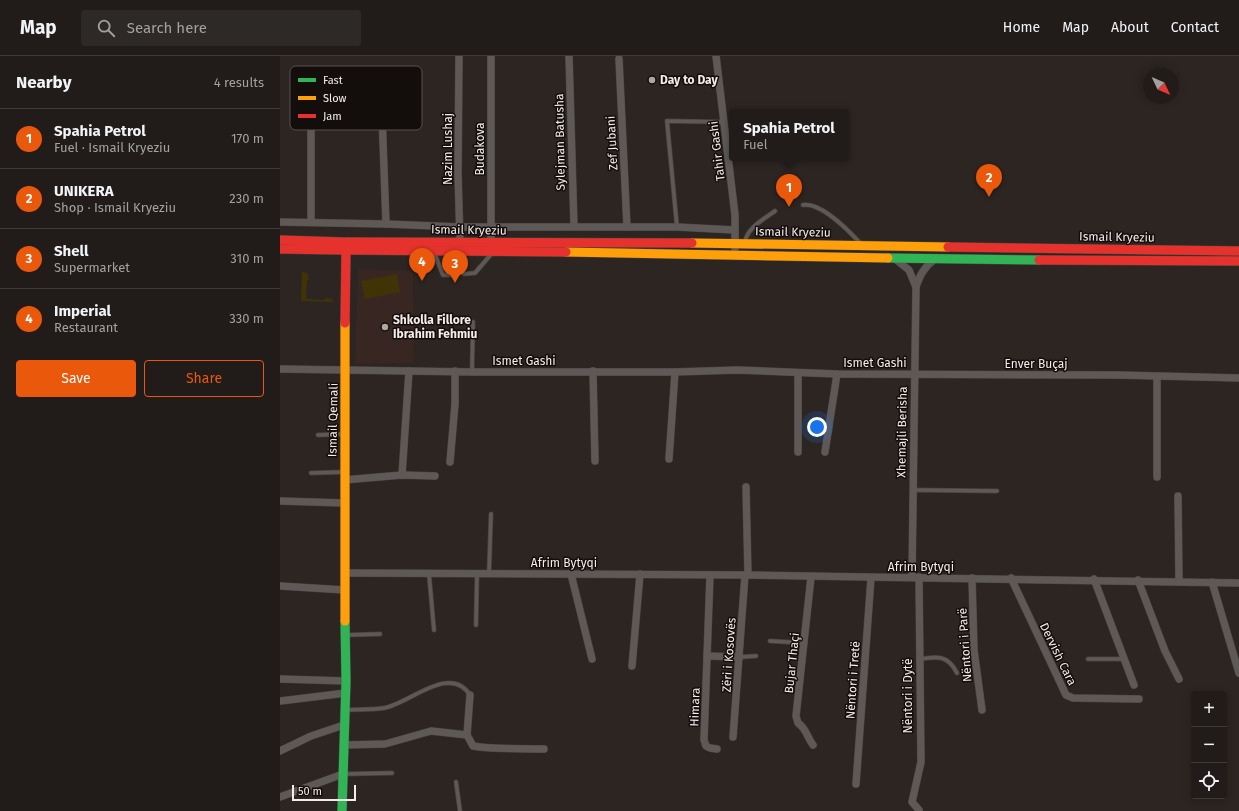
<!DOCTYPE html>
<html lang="en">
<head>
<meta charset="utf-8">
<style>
  :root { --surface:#211c1a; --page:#2d2927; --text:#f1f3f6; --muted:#a2a1a2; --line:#3e3a39; --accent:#ea580c }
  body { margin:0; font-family:"Fira Sans",sans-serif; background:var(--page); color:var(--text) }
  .controls { position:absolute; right:12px; bottom:12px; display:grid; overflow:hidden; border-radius:4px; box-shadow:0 2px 10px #0003 }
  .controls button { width:36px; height:36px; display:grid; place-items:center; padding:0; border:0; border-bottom:1px solid var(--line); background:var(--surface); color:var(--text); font:20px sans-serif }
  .compass { position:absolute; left:863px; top:12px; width:36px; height:36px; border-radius:50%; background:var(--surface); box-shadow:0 2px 10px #0003; rotate:134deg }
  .scale { position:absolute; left:12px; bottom:10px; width:64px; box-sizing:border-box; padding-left:4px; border:2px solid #f5ecea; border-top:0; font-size:11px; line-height:14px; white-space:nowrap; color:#f5ecea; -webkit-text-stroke:3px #130d0c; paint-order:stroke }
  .you { position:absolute; left:537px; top:371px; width:14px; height:14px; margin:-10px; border:3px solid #fff; border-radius:50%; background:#1a73e8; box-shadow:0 0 0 6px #1a73e833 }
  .badge { display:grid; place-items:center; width:26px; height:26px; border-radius:50%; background:var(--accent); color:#fff; font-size:13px; font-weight:700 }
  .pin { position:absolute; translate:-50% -33px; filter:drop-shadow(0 1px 2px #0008) }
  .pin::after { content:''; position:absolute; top:21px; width:14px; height:12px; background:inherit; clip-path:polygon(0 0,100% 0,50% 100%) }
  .popup { position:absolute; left:449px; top:53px; width:120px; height:52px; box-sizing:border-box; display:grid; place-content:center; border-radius:4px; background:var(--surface); filter:drop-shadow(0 1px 3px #0005); font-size:13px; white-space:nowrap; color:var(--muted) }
  .popup b { font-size:15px; color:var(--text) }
  .popup::after { content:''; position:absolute; left:50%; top:100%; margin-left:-8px; border:8px solid transparent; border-top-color:var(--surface) }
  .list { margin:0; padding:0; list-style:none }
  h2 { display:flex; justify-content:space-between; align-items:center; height:52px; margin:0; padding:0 16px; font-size:17px }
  h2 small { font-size:13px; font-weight:400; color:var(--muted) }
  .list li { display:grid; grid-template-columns:26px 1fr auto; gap:12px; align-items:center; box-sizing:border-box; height:60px; padding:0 16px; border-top:1px solid var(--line) }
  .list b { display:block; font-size:15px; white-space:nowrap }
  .list p { margin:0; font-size:13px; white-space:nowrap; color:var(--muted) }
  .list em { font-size:13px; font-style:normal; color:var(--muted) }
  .actions { display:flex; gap:8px; padding:12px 16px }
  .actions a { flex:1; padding:9px 0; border:1px solid var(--accent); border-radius:4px; text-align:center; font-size:14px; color:var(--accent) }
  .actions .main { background:var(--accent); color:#fff }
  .icon { flex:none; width:22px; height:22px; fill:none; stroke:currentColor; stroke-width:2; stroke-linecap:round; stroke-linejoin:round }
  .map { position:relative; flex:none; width:959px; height:755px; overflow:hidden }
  header { display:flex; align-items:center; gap:24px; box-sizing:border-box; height:56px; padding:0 20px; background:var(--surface); border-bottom:1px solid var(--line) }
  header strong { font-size:19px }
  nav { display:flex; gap:22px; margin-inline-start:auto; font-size:14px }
  .search { width:280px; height:36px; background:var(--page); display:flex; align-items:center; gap:10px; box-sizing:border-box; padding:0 14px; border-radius:4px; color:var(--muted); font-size:15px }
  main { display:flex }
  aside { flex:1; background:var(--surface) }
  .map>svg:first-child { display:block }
  .built { fill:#372621 }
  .green { fill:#403407 }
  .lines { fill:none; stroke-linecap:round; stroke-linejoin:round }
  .lane-casing { stroke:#494341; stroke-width:5 }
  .street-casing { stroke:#494341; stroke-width:8 }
  .fast-casing { stroke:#494341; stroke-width:10 }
  .slow-casing { stroke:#494341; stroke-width:10 }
  .jam-casing { stroke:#494341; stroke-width:10 }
  .lane { stroke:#5e5957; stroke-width:3.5 }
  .street { stroke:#5e5957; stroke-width:7 }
  .fast { stroke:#30b455; stroke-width:9 }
  .slow { stroke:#ff9f0a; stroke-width:9 }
  .jam { stroke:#e5322d; stroke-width:9 }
  .poi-dot { fill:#afa6a4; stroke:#130d0c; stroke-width:1.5 }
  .labels { text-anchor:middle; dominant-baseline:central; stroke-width:3; stroke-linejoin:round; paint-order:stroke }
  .poi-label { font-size:12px; font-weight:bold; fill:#f5ecea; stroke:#130d0c; text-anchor:start }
  .street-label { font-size:12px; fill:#f5ecea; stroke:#130d0c }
  .key { fill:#130d0c; stroke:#57504f; stroke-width:1 }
  .key-label { font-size:11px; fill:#f5ecea }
</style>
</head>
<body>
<header>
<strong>Map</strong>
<div class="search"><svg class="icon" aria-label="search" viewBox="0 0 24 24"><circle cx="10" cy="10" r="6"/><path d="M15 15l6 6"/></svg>Search here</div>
<nav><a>Home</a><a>Map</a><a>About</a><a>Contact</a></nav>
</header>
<main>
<aside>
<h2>Nearby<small>4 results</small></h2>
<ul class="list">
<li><span class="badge">1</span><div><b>Spahia Petrol</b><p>Fuel · Ismail Kryeziu</p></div><em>170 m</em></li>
<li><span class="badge">2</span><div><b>UNIKERA</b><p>Shop · Ismail Kryeziu</p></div><em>230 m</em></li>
<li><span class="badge">3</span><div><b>Shell</b><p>Supermarket</p></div><em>310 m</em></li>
<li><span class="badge">4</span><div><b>Imperial</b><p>Restaurant</p></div><em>330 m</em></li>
</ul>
<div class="actions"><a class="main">Save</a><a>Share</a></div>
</aside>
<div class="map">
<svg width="959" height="755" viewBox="0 0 959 755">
  <rect width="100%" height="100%" fill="#2c2522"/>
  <!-- built -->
  <path class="built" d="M 78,213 L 133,215 L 134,307 L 75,308 Z"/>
  <!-- green -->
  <g class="green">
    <path d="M 22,216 L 27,217 L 29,223 L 27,225 L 26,243 L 45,244 L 46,242 L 52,243 L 53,246 L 21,245 Z"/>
    <path d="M 117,218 L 120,236 L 85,243 L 81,225 Z"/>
  </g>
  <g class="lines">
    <!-- lane casing -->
    <g class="lane-casing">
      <g id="lane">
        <path d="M 523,149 C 541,146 570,176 581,188"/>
        <path d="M 397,171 L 387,65 L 443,66"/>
        <path d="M 465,186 C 467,172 484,163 495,155"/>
        <path d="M 154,196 L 163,219 L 171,219"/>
        <path d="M 184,218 L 195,217 L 213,196"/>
        <path d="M 192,316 L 193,266"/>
        <path d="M 38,379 L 64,378"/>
        <path d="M 31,417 L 64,416"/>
        <path d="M 633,434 L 717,435"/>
        <path d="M 209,517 L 211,458"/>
        <path d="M 149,518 L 154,574"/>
        <path d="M 196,569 L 197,518"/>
        <path d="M 67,579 L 100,578"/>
        <path d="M 490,585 L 524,587"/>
        <path d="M 460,601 L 476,600"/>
        <path d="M 640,603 C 657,600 668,599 677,617"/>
        <path d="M 808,603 L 844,603"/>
        <path d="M 66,654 C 79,653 92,654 104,652 C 129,648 170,607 190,639"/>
        <path d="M 64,718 L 112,717"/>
        <path d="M 176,726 L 180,755"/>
      </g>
    </g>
    <!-- street casing -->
    <g class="street-casing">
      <g id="street">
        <path d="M 179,0 L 178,117 L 180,186"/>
        <path d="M 211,0 L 211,187"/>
        <path d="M 289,0 L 294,170"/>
        <path d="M 436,0 L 455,159 L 455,198"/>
        <path d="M 339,3 L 347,171"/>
        <path d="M 101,30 L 106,168"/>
        <path d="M 0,166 L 106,168 L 180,171 L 397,171 L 455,174"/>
        <path d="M 31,166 L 31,70 L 34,15"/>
        <path d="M 614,202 L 629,214 L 636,231"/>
        <path d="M 0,313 L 192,316 L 395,316 L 457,314 L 557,318 L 838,319 L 959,322"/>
        <path d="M 313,315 L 315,405"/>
        <path d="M 518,396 L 518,317"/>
        <path d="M 545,396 L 557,318"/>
        <path d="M 389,403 L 395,316"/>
        <path d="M 170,406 L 175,348 L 175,315"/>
        <path d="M 122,419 L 129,315"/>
        <path d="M 877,421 L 877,320"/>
        <path d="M 64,424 L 122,419 L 155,420"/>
        <path d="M 466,431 L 468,519"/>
        <path d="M 898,440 L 899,525"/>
        <path d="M 0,445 L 64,447"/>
        <path d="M 65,517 L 465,519 L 959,527"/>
        <path d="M 291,518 L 312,603"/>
        <path d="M 430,519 L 424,684 L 426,690 L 430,692 L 437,693"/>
        <path d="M 531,521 L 516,660 L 518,667 C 526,672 527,681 533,689"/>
        <path d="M 632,521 L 636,231 C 640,219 644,211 655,203"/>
        <path d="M 692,522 L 694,594 L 702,654"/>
        <path d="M 731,522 L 786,639 L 793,642 L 859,643"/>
        <path d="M 814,523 L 854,629"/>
        <path d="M 858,524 L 885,595 L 899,623"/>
        <path d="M 932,526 L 959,617"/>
        <path d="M 0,530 L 65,534"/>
        <path d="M 427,600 L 460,601"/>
        <path d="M 352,610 L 360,518"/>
        <path d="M 0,623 L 66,625"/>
        <path d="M 0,645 L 66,637"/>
        <path d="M 187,679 L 193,690 C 214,694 241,692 264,693"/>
        <path d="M 187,679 L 190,639"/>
        <path d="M 453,681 L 465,519"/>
        <path d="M 63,689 L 105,688 L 151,675 L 187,679"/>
        <path d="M 0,695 L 31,680 L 64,669"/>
        <path d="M 576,728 L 591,522"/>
        <path d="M 0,741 L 63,718"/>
        <path d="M 639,754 L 632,746 L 641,706 L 639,521"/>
      </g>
    </g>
    <!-- fast casing -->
    <g class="fast-casing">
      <g id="fast">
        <path d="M 608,202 L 759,204"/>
        <path d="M 62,755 L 66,625 L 65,565"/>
      </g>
    </g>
    <!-- slow casing -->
    <g class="slow-casing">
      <g id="slow">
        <path d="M 412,187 L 668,191"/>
        <path d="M 286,196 L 608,202"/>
        <path d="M 65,565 L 65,267"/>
      </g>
    </g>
    <!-- jam casing -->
    <g class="jam-casing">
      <g id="jam">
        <path d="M 0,184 L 64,186"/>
        <path d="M 67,186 L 412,187"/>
        <path d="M 668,191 L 959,195"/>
        <path d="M 0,193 L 62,194"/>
        <path d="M 68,194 L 286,196"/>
        <path d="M 759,204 L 959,205"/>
        <path d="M 65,267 L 66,195"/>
      </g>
    </g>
    <!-- lane -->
    <use href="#lane" class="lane"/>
    <!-- street -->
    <use href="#street" class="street"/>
    <!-- fast -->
    <use href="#fast" class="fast"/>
    <!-- slow -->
    <use href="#slow" class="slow"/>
    <!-- jam -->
    <use href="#jam" class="jam"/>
  </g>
  <!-- markers -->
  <g class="poi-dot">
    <circle cx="372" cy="24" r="4"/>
    <circle cx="105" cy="271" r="4"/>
  </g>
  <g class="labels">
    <!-- poi labels -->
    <g class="poi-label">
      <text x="380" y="24">Day to Day</text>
      <text x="113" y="264">Shkolla Fillore<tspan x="113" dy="14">Ibrahim Fehmiu</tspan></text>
    </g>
    <!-- street labels -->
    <g class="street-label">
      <text transform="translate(280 86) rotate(-91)">Sylejman Batusha</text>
      <text transform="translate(332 87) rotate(-93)">Zef Jubani</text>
      <text transform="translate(168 93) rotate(-90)">Nazim Lushaj</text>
      <text transform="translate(200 93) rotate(-90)">Budakova</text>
      <text transform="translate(437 95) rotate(-97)">Tahir Gashi</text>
      <text transform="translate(189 174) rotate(1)">Ismail Kryeziu</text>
      <text transform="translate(513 176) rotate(1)">Ismail Kryeziu</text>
      <text transform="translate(837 181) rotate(1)">Ismail Kryeziu</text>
      <text x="244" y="305">Ismet Gashi</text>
      <text x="595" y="307">Ismet Gashi</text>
      <text x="756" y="308">Enver Buçaj</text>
      <text transform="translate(53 364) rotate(-89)">Ismail Qemali</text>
      <text transform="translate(622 376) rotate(-89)">Xhemajli Berisha</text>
      <text x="284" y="507">Afrim Bytyqi</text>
      <text x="641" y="511">Afrim Bytyqi</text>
      <text transform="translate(685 589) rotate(-94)">Nëntori i Parë</text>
      <text transform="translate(778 598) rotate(64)">Dervish Cara</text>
      <text transform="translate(449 599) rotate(-86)">Zëri i Kosovës</text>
      <text transform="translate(512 607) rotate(-84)">Bujar Thaçi</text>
      <text transform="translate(573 624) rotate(-86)">Nëntori i Tretë</text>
      <text transform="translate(628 640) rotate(-90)">Nëntori i Dytë</text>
      <text transform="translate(415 651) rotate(-88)">Himara</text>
    </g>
  </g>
  <!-- legend -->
  <rect x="10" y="10" width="132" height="64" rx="6" class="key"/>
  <rect x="18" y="22" width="18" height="4" fill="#30b455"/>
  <rect x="18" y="40" width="18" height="4" fill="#ff9f0a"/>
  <rect x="18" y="58" width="18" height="4" fill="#e5322d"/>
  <g class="key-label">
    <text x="43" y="28">Fast</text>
    <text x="43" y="46">Slow</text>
    <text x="43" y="64">Jam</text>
  </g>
</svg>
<div class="controls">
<button>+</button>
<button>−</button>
<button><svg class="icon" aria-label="locate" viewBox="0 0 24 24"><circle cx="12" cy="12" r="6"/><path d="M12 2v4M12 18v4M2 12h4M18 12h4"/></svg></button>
</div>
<svg class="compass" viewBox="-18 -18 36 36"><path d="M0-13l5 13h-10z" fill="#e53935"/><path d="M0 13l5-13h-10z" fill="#a2a1a2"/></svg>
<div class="scale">50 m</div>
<div class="you"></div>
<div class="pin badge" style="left:509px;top:151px">1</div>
<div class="popup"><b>Spahia Petrol</b>Fuel</div>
<div class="pin badge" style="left:709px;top:141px">2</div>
<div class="pin badge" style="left:175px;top:227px">3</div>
<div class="pin badge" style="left:142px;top:225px">4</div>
</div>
</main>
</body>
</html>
